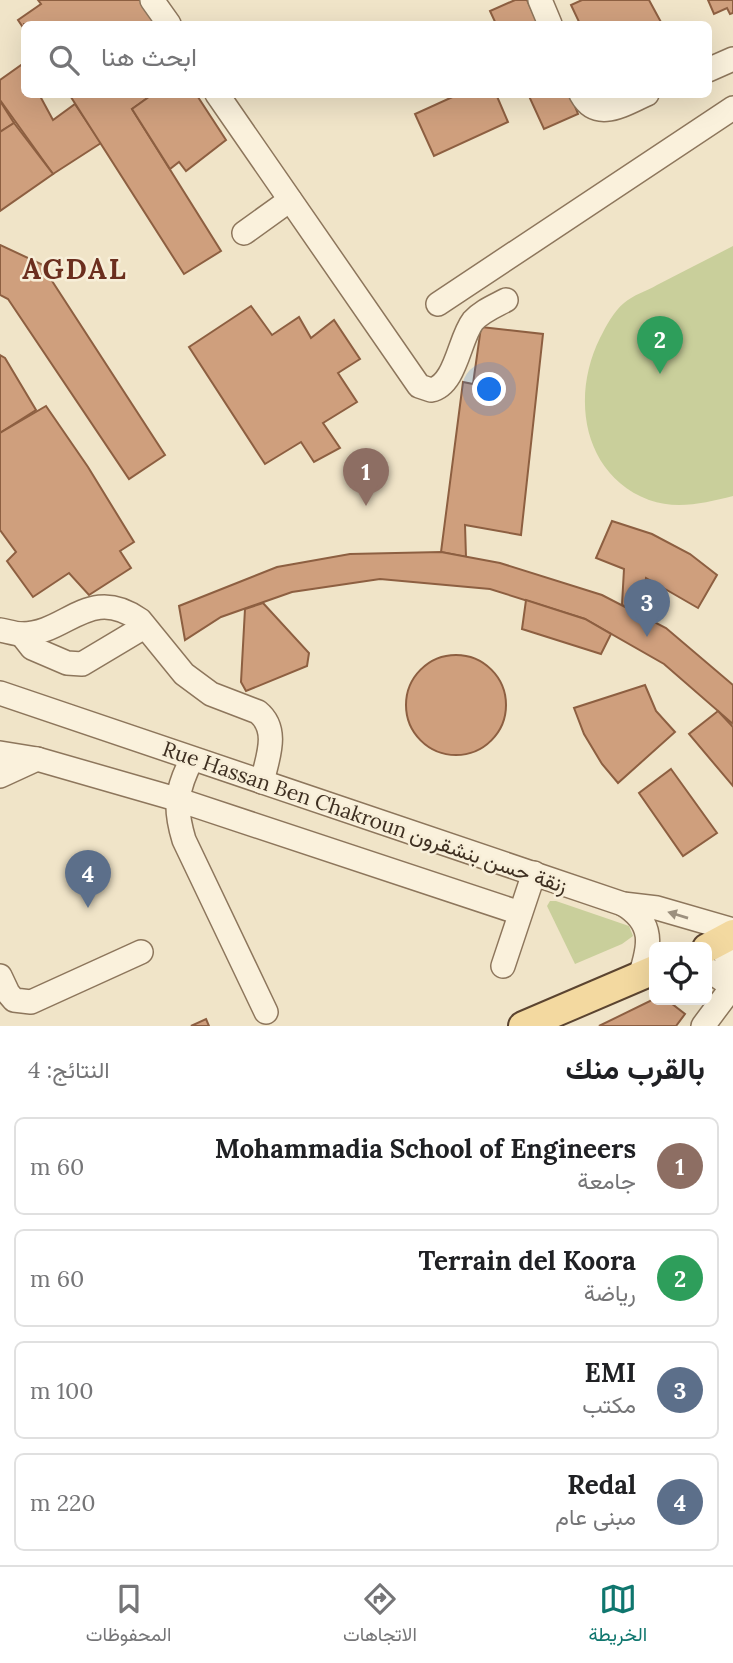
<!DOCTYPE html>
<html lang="ar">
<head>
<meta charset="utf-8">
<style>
  :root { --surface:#fff; --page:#f2f2f2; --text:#202124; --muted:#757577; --line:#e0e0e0; --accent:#0f766e }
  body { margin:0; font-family:Lora,Vazirmatn,serif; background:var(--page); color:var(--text); direction:rtl }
  .controls { position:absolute; right:21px; bottom:21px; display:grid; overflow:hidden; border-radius:10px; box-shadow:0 7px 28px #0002 }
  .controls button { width:63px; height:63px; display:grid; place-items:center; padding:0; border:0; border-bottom:2px solid var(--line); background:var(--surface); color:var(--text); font:35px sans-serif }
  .you { position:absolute; left:490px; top:390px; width:24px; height:24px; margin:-18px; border:5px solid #fff; border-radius:50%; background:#1a73e8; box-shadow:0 0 0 10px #1a73e833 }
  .badge { display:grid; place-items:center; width:46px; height:46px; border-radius:50%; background:var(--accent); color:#fff; font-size:23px; font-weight:700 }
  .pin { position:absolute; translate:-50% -58px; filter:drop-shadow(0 2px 4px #0008) }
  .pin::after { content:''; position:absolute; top:37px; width:24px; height:21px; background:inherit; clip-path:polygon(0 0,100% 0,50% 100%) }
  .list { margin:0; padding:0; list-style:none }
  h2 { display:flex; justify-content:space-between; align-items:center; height:91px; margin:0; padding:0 28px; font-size:30px }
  h2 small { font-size:23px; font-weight:400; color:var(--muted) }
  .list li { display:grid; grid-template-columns:46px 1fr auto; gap:21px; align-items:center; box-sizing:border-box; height:98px; margin:0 14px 14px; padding:0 14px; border:2px solid var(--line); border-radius:10px }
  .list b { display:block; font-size:26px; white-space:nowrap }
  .list p { margin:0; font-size:23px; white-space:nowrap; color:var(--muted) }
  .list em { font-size:23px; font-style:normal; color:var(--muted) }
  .icon { flex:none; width:38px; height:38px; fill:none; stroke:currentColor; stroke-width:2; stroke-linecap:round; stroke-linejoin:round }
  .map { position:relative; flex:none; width:733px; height:1026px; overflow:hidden; direction:ltr }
  .search { position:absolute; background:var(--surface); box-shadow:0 7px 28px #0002; left:21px; right:21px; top:21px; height:77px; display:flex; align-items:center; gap:18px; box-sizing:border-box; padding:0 24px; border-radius:10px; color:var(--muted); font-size:26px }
  .sheet { height:539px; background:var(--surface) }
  nav { display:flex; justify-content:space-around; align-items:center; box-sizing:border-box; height:98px; border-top:2px solid var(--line); background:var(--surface); font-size:19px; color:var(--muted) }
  nav a { display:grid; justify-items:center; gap:4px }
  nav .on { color:var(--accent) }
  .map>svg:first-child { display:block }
  .green { fill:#c9cf9b }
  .building { fill:#cf9f7d; stroke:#8d5f41; stroke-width:2 }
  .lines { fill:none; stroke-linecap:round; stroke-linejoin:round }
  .minor-casing { stroke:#8d765c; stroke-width:26 }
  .major-casing { stroke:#5b4430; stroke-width:32 }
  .minor { stroke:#faf1dc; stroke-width:23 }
  .major { stroke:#f3d9a0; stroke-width:28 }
  .oneway { fill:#9c907e }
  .labels { text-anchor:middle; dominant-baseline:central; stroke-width:5; stroke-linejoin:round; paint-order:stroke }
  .street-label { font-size:21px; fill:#3d2e20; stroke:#f7eed8 }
  .district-label { font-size:28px; font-weight:bold; letter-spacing:2px; fill:#6b2e1e; stroke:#f7eed8 }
</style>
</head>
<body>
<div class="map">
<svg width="733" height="1026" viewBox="0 0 733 1026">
  <rect width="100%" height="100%" fill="#f0e4c8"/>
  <!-- green -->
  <g class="green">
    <path d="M 733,246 L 733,496 C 705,503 677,510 649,500 C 582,474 571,396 600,338 C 606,326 614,311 624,303 C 633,295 647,291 657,285 C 682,272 708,259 733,246 Z"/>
    <path d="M 550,901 L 556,901 L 629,926 L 633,936 L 622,944 L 575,964 L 547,906 Z"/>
  </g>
  <!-- building -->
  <g class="building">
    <path d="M 38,0 L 144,0 L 160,24 L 24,24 L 24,29 L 18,20 L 41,4 Z"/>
    <path d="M 515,0 L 527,0 L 538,24 L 496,24 L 490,11 Z"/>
    <path d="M 582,0 L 649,0 L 662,24 L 580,24 L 571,5 Z"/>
    <path d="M 708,0 L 733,0 L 733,13 L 730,14 L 727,8 L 714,14 Z"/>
    <path d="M 24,63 L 24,94 L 41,94 L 40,96 L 53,120 L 75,104 L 101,143 L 53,174 L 0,100 L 0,80 Z"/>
    <path d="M 69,94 L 153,94 L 132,109 L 221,251 L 184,274 Z"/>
    <path d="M 153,94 L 196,94 L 226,140 L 186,171 L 179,162 L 170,169 L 132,109 Z"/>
    <path d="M 459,94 L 496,94 L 508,122 L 434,156 L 415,114 Z"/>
    <path d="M 528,94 L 570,94 L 578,114 L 544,129 Z"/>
    <path d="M 0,101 L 14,123 L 0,132 Z"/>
    <path d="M 14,123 L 53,174 L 0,211 L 0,132 Z"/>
    <path d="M 0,245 L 41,264 L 165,455 L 129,479 L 8,299 L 0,295 Z"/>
    <path d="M 251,306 L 272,335 L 299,317 L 311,338 L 334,320 L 360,359 L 338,373 L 357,402 L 323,423 L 340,448 L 314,462 L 301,442 L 265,464 L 189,347 Z"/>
    <path d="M 481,327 L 543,334 L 521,535 L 465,525 L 466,557 L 441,552 L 463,382 L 473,384 Z"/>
    <path d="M 0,355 L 5,358 L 36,410 L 0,433 Z"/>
    <path d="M 46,406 L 88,467 L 134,542 L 120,551 L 131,568 L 89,595 L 69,573 L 33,597 L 7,561 L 16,552 L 0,530 L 0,433 Z"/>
    <path d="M 612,521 L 652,534 L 690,554 L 717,575 L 698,608 L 646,578 L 640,614 L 622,605 L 624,569 L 596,558 Z"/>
    <path d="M 441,552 L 500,563 L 602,595 L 666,628 L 733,685 L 733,724 L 664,664 L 585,619 L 490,589 L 380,579 L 292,592 L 221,617 L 185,640 L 179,606 L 277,567 L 350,554 Z"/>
    <path d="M 526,600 L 585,619 L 611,634 L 601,654 L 522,629 Z"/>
    <path d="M 263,603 L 309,653 L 307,666 L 246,691 L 241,682 L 245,609 Z"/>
    <circle cx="456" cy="705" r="50"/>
    <path d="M 645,685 L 656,711 L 675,732 L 618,783 L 602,764 L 584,734 L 574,708 Z"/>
    <path d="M 718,711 L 733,727 L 733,786 L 689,734 Z"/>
    <path d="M 671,769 L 717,833 L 683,856 L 639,793 Z"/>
    <path d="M 654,999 L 667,1000 L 685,1014 L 676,1026 L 599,1026 Z"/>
    <path d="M 206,1019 L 209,1026 L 191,1026 Z"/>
  </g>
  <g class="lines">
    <!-- minor casing -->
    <g class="minor-casing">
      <g id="minor">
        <path d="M 152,0 L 169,24"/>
        <path d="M 540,0 L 550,24"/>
        <path d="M 708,70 L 733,59"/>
        <path d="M 217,94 L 419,386 L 431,390 C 456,385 459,339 473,321 C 482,311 495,306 506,300"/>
        <path d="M 581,94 C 597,123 624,104 647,94"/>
        <path d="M 244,233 L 290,200"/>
        <path d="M 438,304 L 733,108"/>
        <path d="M 0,630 C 7,631 15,634 22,634 C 67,634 89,584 140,620 L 184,674 L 211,694 L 258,712 C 280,730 267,759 262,782"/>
        <path d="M 21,634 L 32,648 L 67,663 L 82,664 L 144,627"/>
        <path d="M 0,693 L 623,904 L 657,908 L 733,930"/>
        <path d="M 0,753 L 37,759 L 176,799 L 520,913"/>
        <path d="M 192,759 C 176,790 174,807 184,840 L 266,1012"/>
        <path d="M 0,776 L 37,759"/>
        <path d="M 623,904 C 655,923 650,946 640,976"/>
        <path d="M 723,940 L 732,987"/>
        <path d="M 503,966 L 534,873"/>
        <path d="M 707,969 L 733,987"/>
        <path d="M 0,976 L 8,993 L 14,1000 L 31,1002 L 141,952"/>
        <path d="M 703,1026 L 732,987"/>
      </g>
    </g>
    <!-- major casing -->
    <g class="major-casing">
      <g id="major">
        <path d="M 707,948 L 733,934"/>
        <path d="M 523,1026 L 654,970"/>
      </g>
    </g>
    <!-- minor -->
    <use href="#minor" class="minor"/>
    <!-- major -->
    <use href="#major" class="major"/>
  </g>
  <!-- one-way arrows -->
  <defs><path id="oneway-solid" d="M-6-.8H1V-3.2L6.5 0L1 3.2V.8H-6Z" transform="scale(1.75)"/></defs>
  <use class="oneway" href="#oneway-solid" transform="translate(678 915) rotate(-163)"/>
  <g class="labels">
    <!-- street labels -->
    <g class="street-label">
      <text transform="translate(365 817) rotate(19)">Rue Hassan Ben Chakroun زنقة حسن بنشقرون</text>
    </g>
    <!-- district labels -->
    <g class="district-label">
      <text x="75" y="269">AGDAL</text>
    </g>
  </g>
</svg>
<div class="controls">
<button><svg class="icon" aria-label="locate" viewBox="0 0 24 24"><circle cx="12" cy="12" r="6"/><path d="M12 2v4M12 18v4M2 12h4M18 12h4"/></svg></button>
</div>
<div class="you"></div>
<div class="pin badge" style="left:366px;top:506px;background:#8d6e63">1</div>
<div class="pin badge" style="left:660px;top:374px;background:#2e9e5b">2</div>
<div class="pin badge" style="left:647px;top:637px;background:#5c6f8a">3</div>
<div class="pin badge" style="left:88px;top:908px;background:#5c6f8a">4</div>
<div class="search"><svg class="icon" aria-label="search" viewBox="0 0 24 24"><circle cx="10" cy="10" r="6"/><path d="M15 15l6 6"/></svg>ابحث هنا</div>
</div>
<section class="sheet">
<h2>بالقرب منك<small>النتائج: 4</small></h2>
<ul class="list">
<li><span class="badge" style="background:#8d6e63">1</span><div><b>Mohammadia School of Engineers</b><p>جامعة</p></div><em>60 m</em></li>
<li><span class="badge" style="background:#2e9e5b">2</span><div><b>Terrain del Koora</b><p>رياضة</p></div><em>60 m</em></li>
<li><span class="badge" style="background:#5c6f8a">3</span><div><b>EMI</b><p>مكتب</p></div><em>100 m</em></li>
<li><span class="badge" style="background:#5c6f8a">4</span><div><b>Redal</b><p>مبنى عام</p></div><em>220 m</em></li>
</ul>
</section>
<nav>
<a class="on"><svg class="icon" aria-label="map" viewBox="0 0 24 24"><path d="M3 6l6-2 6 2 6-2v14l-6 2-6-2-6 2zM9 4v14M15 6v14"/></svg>الخريطة</a>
<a><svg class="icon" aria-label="directions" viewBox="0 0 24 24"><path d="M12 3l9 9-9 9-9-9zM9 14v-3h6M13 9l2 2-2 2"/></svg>الاتجاهات</a>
<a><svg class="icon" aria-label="saved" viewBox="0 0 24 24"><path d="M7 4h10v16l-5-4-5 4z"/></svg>المحفوظات</a>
</nav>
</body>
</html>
